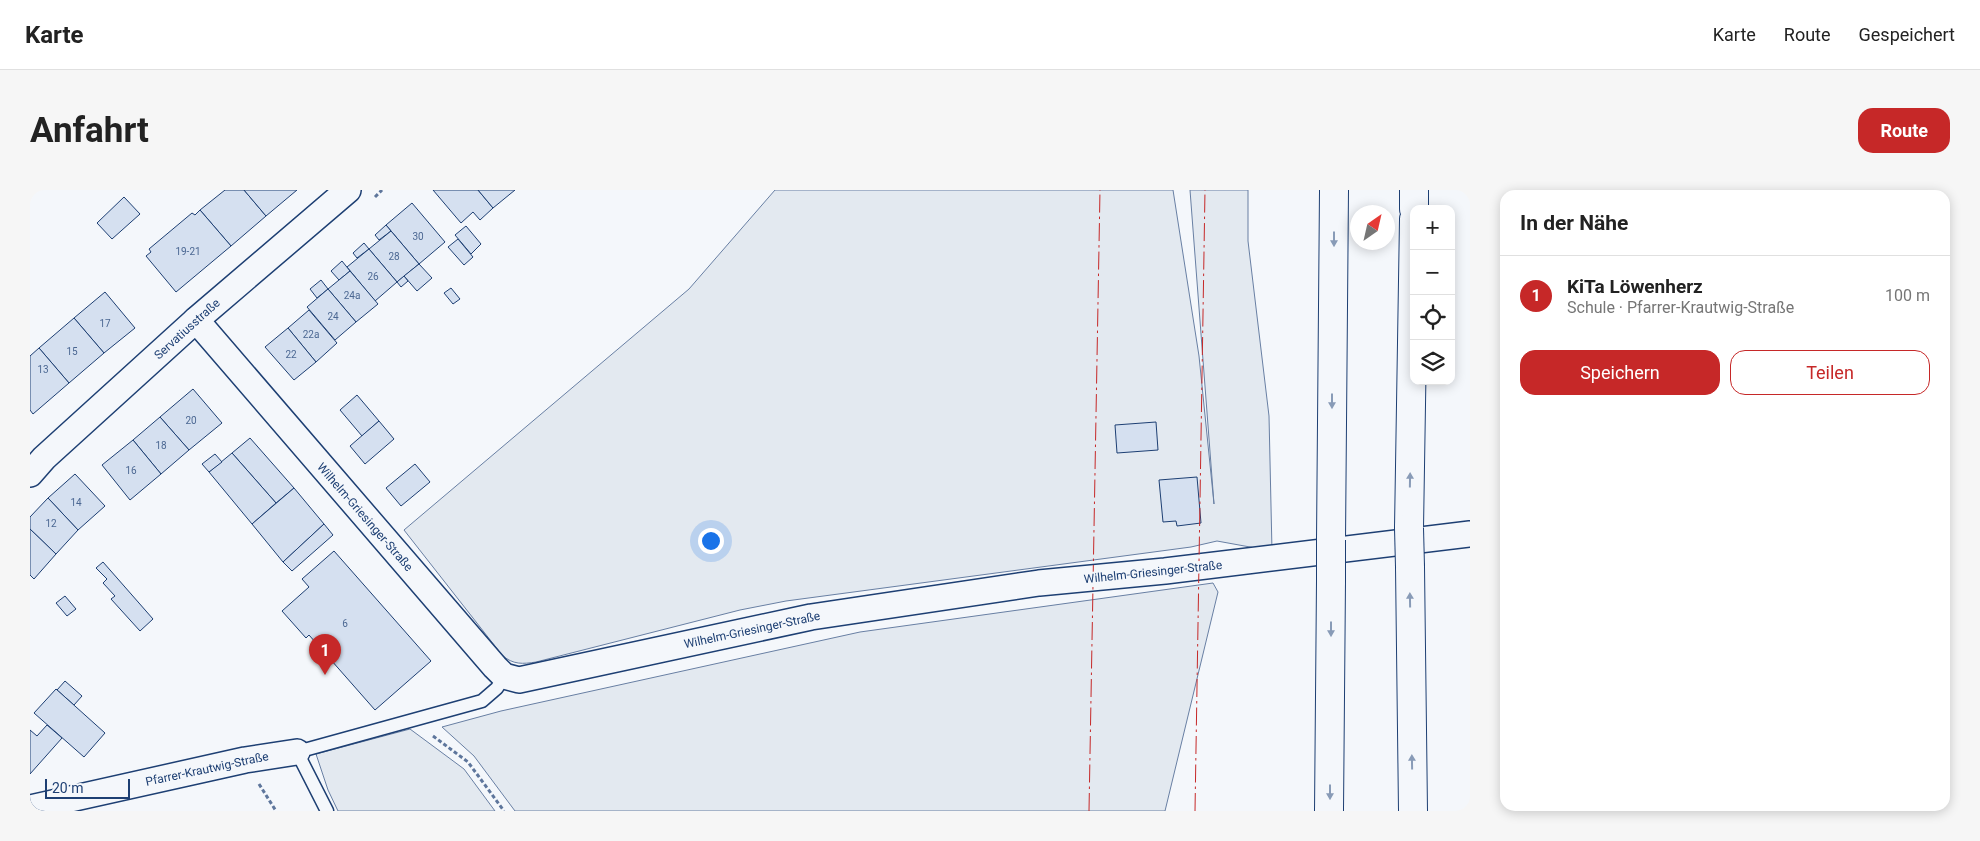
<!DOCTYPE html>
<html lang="de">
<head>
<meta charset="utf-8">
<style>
  :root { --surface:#fff; --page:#f6f6f6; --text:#222; --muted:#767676; --line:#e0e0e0; --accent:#c62828 }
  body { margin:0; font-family:Roboto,sans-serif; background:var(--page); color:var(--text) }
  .controls { position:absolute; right:15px; top:15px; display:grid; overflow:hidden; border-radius:10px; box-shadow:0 2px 12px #0003 }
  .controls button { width:45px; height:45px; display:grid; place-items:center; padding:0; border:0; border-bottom:1px solid var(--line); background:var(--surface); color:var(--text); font:25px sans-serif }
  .compass { position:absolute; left:1320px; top:15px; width:45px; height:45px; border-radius:50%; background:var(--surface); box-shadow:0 2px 12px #0003; rotate:34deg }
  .scale { position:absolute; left:15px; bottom:12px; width:85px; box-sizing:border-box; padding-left:5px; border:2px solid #1d3f73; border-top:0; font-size:14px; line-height:18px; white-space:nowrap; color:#1d3f73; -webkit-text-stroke:4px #f4f7fb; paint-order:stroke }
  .you { position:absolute; left:680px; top:350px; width:18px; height:18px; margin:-12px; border:4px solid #fff; border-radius:50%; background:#1a73e8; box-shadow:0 0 0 8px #1a73e833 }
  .badge { display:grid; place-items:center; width:32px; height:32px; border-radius:50%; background:var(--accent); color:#fff; font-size:16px; font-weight:700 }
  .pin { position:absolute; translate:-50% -41px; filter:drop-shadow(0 1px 2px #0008) }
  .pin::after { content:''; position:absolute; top:26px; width:18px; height:15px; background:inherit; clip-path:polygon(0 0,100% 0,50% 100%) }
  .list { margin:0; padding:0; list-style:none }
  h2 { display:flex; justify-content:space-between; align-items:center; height:65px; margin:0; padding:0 20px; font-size:21px }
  h2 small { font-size:16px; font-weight:400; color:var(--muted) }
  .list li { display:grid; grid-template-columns:32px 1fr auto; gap:15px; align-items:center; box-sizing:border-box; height:80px; padding:0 20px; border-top:1px solid var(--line) }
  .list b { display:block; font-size:19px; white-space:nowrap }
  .list p { margin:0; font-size:16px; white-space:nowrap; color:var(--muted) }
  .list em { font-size:16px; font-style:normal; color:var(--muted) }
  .actions { display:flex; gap:10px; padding:15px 20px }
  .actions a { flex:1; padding:11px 0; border:1px solid var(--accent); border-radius:15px; text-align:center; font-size:18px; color:var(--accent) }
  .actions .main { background:var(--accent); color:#fff }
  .icon { flex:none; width:28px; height:28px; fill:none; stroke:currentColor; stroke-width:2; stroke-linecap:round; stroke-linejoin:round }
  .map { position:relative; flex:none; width:1440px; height:621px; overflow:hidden; border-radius:15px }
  header { display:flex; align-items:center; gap:30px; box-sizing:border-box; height:70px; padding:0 25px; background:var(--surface); border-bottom:1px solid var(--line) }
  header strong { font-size:24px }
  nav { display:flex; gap:28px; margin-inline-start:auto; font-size:18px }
  .intro { display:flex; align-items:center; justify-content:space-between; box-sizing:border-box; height:120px; padding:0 30px }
  h1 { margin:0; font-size:35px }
  .button { padding:12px 22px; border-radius:15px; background:var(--accent); color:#fff; font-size:18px; font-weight:700 }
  main { display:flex; gap:30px; padding:0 30px }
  aside { flex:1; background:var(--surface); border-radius:15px; box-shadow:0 2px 12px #0003 }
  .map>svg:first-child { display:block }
  .green { fill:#e3e9f0; stroke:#687fa3 }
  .building { fill:#d5e0f0; stroke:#1d3f73 }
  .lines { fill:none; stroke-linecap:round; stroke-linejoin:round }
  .lane-casing { stroke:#1d3f73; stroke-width:15 }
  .street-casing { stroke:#1d3f73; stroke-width:28 }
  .highway-casing { stroke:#1d3f73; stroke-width:30 }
  .path { stroke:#5e769c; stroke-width:3; stroke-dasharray:4 2.5; stroke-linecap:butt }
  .lane { stroke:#f4f7fb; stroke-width:12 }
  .street { stroke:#f4f7fb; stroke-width:25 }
  .highway { stroke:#f4f7fb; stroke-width:28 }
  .highway-bridge-casing { stroke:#1d3f73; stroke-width:30; stroke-linecap:butt }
  .highway-bridge { stroke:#f4f7fb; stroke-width:28 }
  .power { stroke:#c62828; stroke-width:1; stroke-dasharray:18 4 2.5 4; stroke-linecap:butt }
  .oneway { fill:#889bb7 }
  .labels { text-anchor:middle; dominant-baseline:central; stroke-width:4; stroke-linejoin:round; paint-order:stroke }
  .number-label { font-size:10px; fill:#4b6792 }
  .street-label { font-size:12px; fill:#1d3f73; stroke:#f4f7fb }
</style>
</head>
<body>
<header>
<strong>Karte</strong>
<nav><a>Karte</a><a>Route</a><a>Gespeichert</a></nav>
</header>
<div class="intro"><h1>Anfahrt</h1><a class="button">Route</a></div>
<main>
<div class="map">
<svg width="1440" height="621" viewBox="0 0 1440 621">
  <rect width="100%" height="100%" fill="#f4f7fb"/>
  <!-- green -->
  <g class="green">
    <path d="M 745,0 L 1143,0 L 1169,166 L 1184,314 L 1160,0 L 1218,0 L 1218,51 L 1239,226 L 1242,361 L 1187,351 L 1161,357 L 756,411 L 710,420 L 506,472 C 493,474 483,475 472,465 L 374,340 L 659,99 Z"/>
    <path d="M 1183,393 L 1188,402 L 1135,621 L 485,621 L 444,566 L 412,537 L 471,521 L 830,442 Z"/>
    <path d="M 380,539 L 434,579 L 465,621 L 308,621 L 298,600 L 286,564 Z"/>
  </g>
  <!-- building -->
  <g class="building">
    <path d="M 195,0 L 214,0 L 236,26 L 201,56 L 170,20 Z"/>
    <path d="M 214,0 L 267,0 L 236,26 Z"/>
    <path d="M 403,0 L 448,0 L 463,18 L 450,30 L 443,22 L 431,33 Z"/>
    <path d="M 448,0 L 485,0 L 463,18 Z"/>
    <path d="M 94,7 L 110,24 L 82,49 L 67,33 Z"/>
    <path d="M 382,13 L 415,52 L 389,74 L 356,35 Z"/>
    <path d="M 170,20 L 201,56 L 146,102 L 116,66 L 121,62 L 119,59 L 162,23 L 165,25 Z"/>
    <path d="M 356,35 L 361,41 L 349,50 L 345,45 Z"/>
    <path d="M 436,36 L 451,54 L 441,64 L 425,45 Z"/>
    <path d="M 361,41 L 389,74 L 367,92 L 339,59 Z"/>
    <path d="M 428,49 L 443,67 L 434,75 L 418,57 Z"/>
    <path d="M 334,53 L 339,59 L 327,68 L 323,63 Z"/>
    <path d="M 339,59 L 367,92 L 345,111 L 317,77 Z"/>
    <path d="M 312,71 L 320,81 L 309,90 L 301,81 Z"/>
    <path d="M 389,74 L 402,88 L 387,101 L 374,86 Z"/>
    <path d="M 320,81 L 348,114 L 326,132 L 298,99 Z"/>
    <path d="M 374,86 L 378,91 L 371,97 L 367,92 Z"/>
    <path d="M 291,90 L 298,99 L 287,108 L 280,99 Z"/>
    <path d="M 421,98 L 430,109 L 423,114 L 414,103 Z"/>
    <path d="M 298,99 L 326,132 L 305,150 L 277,117 Z"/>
    <path d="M 75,102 L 105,138 L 74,163 L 44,128 Z"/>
    <path d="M 279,120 L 307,153 L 286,172 L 258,138 Z"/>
    <path d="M 44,128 L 74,163 L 39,193 L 9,158 Z"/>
    <path d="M 258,138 L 286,172 L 264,190 L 235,157 Z"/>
    <path d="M 9,158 L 39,193 L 3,224 L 0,220 L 0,166 Z"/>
    <path d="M 163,199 L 192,233 L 159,260 L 130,227 Z"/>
    <path d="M 327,205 L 349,231 L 332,246 L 310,220 Z"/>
    <path d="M 130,227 L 159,260 L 131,284 L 103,250 Z"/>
    <path d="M 349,231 L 364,249 L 335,274 L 320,256 Z"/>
    <path d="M 1126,232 L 1128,260 L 1087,263 L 1085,235 Z"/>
    <path d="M 220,248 L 264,298 L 246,313 L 202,263 Z"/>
    <path d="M 103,250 L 131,284 L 100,310 L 72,275 Z"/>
    <path d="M 202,263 L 246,313 L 222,334 L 179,282 Z"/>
    <path d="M 185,264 L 192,272 L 179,282 L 172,274 Z"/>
    <path d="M 385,274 L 400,292 L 371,316 L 356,298 Z"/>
    <path d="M 45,284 L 75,316 L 48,340 L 18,308 Z"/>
    <path d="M 1167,287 L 1171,333 L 1147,336 L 1146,331 L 1133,332 L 1129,290 Z"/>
    <path d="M 264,298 L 294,334 L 253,372 L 222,334 Z"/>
    <path d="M 18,308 L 48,340 L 26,364 L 0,339 L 0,327 Z"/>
    <path d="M 294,334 L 303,345 L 262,381 L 253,372 Z"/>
    <path d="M 0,339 L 26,364 L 4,389 L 0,385 Z"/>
    <path d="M 304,361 L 401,471 L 345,520 L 279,445 L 276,448 L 252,421 L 279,397 L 272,389 Z"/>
    <path d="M 73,372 L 123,429 L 110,441 L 81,409 L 85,406 L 73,393 L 77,389 L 66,378 Z"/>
    <path d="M 35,406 L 46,419 L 37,426 L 26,413 Z"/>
    <path d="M 35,491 L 52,506 L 44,515 L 27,500 Z"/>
    <path d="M 26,499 L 75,543 L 54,567 L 4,523 Z"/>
    <path d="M 17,535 L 32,548 L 0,584 L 0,540 L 7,546 Z"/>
  </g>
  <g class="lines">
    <!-- lane casing -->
    <g class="lane-casing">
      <path id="lane" d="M 297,621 L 267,562 L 452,511 L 467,498 L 474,486"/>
    </g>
    <!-- street casing -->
    <g class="street-casing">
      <g id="street">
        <path d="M 166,130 L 465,477 L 474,486 L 489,490 L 781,427 L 1009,393 L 1135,381 L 1440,344"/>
        <path d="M 0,284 L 14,268 L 166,130 L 318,0"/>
        <path d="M 0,618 L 215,570 L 267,562"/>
      </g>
    </g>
    <!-- highway casing -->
    <g class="highway-casing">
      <g id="highway">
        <path d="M 1384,19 L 1384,0"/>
        <path d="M 1379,338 L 1384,29"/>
        <path d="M 1301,350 L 1304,0"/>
        <path d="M 1380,377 L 1383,621"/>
        <path d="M 1299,621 L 1301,391"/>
      </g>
    </g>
    <!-- path -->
    <g class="path">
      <path d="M 345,7 L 352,0"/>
      <path d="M 403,546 L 438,572 L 474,621"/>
      <path d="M 229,594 L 246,621"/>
    </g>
    <!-- lane -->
    <use href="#lane" class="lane"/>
    <!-- street -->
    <use href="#street" class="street"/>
    <!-- highway -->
    <use href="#highway" class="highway"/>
    <!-- highway-bridge casing -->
    <g class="highway-bridge-casing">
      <g id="highway-bridge">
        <path d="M 1379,338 L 1380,377"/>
        <path d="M 1301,391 L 1301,350"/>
      </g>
    </g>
    <!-- highway-bridge -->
    <use href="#highway-bridge" class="highway-bridge"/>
    <!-- power -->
    <g class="power">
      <path d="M 1059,621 L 1070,0"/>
      <path d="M 1165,621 L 1175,0"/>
    </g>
  </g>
  <!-- one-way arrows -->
  <defs><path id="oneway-solid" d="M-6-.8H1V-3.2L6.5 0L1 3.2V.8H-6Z" transform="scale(1.25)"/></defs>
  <g class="oneway">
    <use href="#oneway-solid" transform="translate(1304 49) rotate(90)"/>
    <use href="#oneway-solid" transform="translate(1302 211) rotate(90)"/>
    <use href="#oneway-solid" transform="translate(1380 290) rotate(-89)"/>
    <use href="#oneway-solid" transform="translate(1380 410) rotate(-91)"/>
    <use href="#oneway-solid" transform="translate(1301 439) rotate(90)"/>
    <use href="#oneway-solid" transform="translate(1382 572) rotate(-91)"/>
    <use href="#oneway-solid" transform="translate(1300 602) rotate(90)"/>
  </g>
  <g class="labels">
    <!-- number labels -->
    <g class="number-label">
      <text x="388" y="46">30</text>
      <text x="158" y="61">19-21</text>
      <text x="364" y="66">28</text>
      <text x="343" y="86">26</text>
      <text x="322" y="105">24a</text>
      <text x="303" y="126">24</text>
      <text x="75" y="133">17</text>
      <text x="281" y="144">22a</text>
      <text x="42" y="161">15</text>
      <text x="261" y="164">22</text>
      <text x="13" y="179">13</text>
      <text x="161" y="230">20</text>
      <text x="131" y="255">18</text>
      <text x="101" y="280">16</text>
      <text x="46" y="312">14</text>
      <text x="21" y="333">12</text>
      <text x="315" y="433">6</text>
    </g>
    <!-- street labels -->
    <g class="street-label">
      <text transform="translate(157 139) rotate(-42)">Servatiusstraße</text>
      <text transform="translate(335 327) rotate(49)">Wilhelm-Griesinger-Straße</text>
      <text transform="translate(1123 382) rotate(-6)">Wilhelm-Griesinger-Straße</text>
      <text transform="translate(722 440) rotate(-12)">Wilhelm-Griesinger-Straße</text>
      <text transform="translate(177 579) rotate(-12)">Pfarrer-Krautwig-Straße</text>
    </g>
  </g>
</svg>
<div class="controls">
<button>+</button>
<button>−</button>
<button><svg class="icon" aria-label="locate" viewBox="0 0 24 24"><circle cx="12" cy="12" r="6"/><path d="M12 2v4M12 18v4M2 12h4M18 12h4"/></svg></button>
<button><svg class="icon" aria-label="layers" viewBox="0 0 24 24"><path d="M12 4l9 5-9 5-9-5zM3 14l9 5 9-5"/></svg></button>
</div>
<svg class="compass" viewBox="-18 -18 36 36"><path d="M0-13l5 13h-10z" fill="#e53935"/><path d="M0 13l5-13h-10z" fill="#767676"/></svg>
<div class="scale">20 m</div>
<div class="you"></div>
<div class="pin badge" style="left:295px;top:485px">1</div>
</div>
<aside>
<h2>In der Nähe<small></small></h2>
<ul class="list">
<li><span class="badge">1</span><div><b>KiTa Löwenherz</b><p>Schule · Pfarrer-Krautwig-Straße</p></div><em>100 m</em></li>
</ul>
<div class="actions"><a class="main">Speichern</a><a>Teilen</a></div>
</aside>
</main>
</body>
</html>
